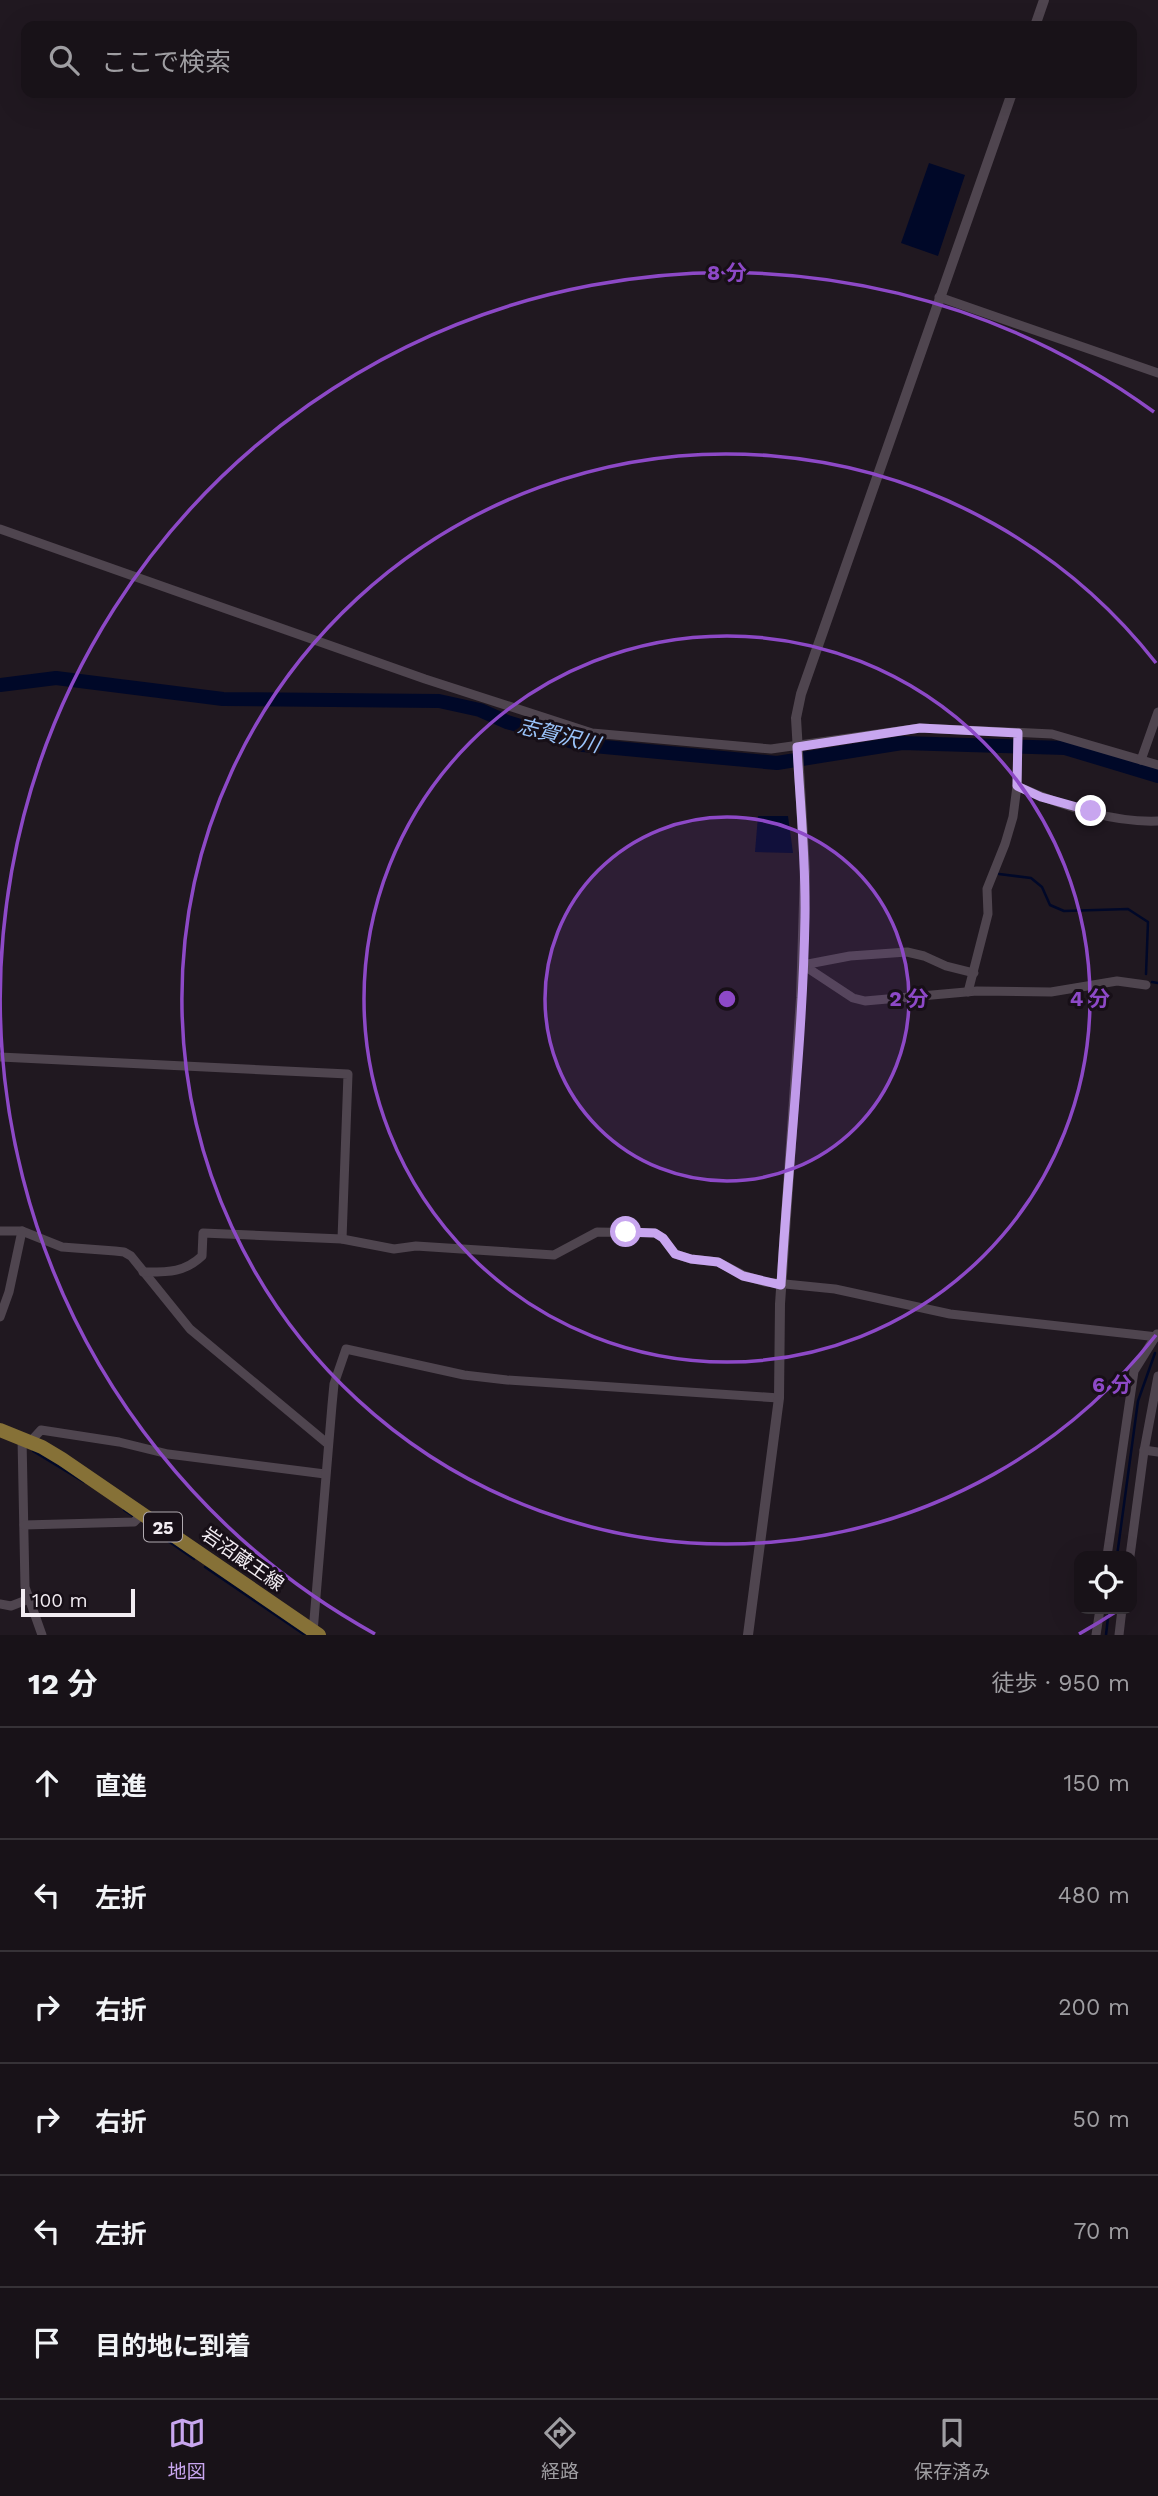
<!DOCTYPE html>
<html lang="ja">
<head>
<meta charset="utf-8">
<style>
  :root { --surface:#181218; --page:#211b21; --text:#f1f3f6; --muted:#9f9ea2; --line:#363237; --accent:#c8a6ef }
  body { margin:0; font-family:"Work Sans","Noto Sans JP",sans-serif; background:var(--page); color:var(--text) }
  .controls { position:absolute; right:21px; bottom:21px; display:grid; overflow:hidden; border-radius:14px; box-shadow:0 7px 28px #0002 }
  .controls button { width:63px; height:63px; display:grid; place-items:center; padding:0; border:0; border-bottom:2px solid var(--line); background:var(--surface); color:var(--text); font:35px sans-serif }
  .scale { position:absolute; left:21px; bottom:18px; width:114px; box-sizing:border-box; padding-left:7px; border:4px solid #f2ecf2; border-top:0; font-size:19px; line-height:24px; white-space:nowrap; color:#f2ecf2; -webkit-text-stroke:5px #170f17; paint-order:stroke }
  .stop { position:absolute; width:21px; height:21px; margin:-16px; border:5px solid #c8a6ef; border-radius:50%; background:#fff }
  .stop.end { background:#c8a6ef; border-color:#fff; box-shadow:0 2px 7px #0008 }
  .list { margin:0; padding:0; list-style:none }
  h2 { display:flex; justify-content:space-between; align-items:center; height:91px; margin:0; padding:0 28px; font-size:30px }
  h2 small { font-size:23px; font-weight:400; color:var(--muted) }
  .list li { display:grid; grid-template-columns:46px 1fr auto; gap:21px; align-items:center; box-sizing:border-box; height:112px; padding:0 28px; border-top:2px solid var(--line) }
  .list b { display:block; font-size:26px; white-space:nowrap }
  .list em { font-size:23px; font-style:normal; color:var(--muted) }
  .icon { flex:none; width:38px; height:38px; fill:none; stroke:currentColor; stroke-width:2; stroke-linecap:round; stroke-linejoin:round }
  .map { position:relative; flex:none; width:1158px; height:1635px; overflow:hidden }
  .search { position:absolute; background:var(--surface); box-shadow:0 7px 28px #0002; left:21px; right:21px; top:21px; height:77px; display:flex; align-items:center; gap:18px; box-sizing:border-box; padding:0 24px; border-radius:14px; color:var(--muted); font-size:26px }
  .sheet { height:763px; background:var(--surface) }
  nav { display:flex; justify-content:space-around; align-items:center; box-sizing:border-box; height:98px; border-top:2px solid var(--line); background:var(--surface); font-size:19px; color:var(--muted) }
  nav a { display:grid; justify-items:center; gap:4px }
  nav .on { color:var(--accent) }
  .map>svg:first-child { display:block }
  .water { fill:#000828 }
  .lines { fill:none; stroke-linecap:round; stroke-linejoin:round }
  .stream { stroke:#000828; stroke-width:2.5 }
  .river { stroke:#000828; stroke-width:14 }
  .minor { stroke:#4f454f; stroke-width:9 }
  .tertiary { stroke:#4f454f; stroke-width:10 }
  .primary { stroke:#867137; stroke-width:14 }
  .route { stroke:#c8a6ef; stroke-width:9 }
  .ring { fill:none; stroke:#8d49c7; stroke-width:3.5 }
  .labels { text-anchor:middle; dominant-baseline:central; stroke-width:6; stroke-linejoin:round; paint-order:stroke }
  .shield { fill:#170f17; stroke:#b0aab0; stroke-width:2 }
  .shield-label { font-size:18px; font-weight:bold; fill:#f2ecf2 }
  .street-label { font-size:19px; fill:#f2ecf2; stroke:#170f17 }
  .water-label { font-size:21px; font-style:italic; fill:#9ac4fb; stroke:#170f17 }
  .centre { fill:#8d49c7; stroke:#170f17; stroke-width:3.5 }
  .ring-label { font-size:21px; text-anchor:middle; font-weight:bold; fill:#8d49c7; stroke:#170f17; stroke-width:6; stroke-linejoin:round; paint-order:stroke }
</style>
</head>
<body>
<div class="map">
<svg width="1158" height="1635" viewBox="0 0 1158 1635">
  <rect width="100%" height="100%" fill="#201820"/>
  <!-- water -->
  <g class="water">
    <path d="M 929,163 L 965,175 L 938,256 L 901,243 Z"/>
    <path d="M 758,816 L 788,816 L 793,853 L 755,852 Z"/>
  </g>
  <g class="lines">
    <!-- stream -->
    <g class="stream">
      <path d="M 999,874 L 1031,878 L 1042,887 L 1050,905 L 1064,911 L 1128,909 L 1148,922 L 1146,974"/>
      <path d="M 1152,982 L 1158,983"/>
      <path d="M 33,1451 L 84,1482"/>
      <path d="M 124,1510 L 133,1516"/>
      <path d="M 148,1527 L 194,1559"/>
      <path d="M 1117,1556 L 1138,1401 L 1155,1353"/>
      <path d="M 205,1567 L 305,1635"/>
      <path d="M 1106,1635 L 1109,1609"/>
    </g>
    <!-- river -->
    <path class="river" d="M 0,685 L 56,678 L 223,699 L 439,701 L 480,710 L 507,722 L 583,745 L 777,763 L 902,743 L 1065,748 L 1158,776"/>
    <!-- minor -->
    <g class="minor">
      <path d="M 939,297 L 1158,373"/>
      <path d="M 0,529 L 425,679 L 592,733 L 771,749 L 920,728 L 1052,734 L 1158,765"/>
      <path d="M 1141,760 L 1158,712"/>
      <path d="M 1017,786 C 1060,805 1111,823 1158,821"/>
      <path d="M 803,965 L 853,998 L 865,1001 L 977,991 L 1051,992 L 1117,981 L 1146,985"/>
      <path d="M 803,965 L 850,956 L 907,952 L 924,956 L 946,966 L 974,973"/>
      <path d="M 968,992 L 988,914 L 987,889 L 1005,844 L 1013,817 L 1017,786 L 1018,733"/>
      <path d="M 0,1057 L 348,1074 L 342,1239"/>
      <path d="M 0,1231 L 22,1231 L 62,1247 L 115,1251 L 124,1252 L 131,1256 L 190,1329 L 328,1444"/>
      <path d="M 143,1272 C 167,1272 184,1273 202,1256 L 203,1233 L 342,1239 L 394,1249 L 416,1246 L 554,1255 L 597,1232 L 655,1233 L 663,1238 L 675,1254 L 691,1259 L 718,1262 L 743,1275 L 765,1282 L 835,1289 L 950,1314 L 1158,1337"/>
      <path d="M 0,1317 L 9,1292 L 22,1231"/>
      <path d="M 22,1438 L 25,1587 L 42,1635"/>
      <path d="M 30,1442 L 41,1430 L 119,1442 L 168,1454 L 325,1474"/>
      <path d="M 1144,1450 L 1158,1452"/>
      <path d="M 24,1525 L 134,1522 L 143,1513"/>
      <path d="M 1107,1556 L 1134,1371 L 1157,1334"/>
      <path d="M 1130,1556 L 1144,1451 L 1158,1376"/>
      <path d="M 0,1604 L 11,1606 L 29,1599"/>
      <path d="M 313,1632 L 332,1405 L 334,1384 L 346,1349 L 464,1375 L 507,1380 L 779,1398"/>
      <path d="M 1096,1635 L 1100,1609"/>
      <path d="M 1119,1635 L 1122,1609"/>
    </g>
    <!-- tertiary -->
    <g class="tertiary">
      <path d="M 1035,26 L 1044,0"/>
      <path d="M 748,1635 L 779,1398 L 780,1304 L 801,998 L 805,871 L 796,718 L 801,694 L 1012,93"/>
    </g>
    <!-- primary -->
    <path class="primary" d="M 0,1430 L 42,1447 L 62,1459 L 319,1635"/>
  </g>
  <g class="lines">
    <!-- route -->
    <path class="route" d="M 626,1232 L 655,1233 L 663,1238 L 675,1254 L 691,1259 L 718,1262 L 743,1276 L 781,1285 C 788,1163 803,1040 805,917 C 806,860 800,804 797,747 L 920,728 L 1018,733 L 1017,786 L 1041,797 L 1091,811"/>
  </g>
  <!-- distance rings -->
  <circle cx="727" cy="999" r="182" fill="#8d49c7" fill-opacity=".12"/>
  <g class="ring">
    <circle cx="727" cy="999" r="182"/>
    <circle cx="727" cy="999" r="363"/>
    <path d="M1156 1335A545 545 0 1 1 1156 663"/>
    <path d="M1117 1611A726 726 0 0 1 1079 1634M375 1634A726 726 0 1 1 1154 412"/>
  </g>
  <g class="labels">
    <!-- shield labels -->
    <rect class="shield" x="144" y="1512.5" width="38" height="29" rx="5"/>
    <g class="shield-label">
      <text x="163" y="1527">25</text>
    </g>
    <!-- street labels -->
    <g class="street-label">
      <text transform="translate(243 1559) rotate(35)">岩沼蔵王線</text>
    </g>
    <!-- water labels -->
    <g class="water-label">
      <text transform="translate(559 735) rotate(14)">志賀沢川</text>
    </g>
  </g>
  <circle cx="727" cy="999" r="10" class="centre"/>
  <g class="ring-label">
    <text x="727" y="280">8 分</text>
    <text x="909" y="1006">2 分</text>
    <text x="1090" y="1006">4 分</text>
    <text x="1112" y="1392">6 分</text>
  </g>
</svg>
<div class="controls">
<button><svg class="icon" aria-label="locate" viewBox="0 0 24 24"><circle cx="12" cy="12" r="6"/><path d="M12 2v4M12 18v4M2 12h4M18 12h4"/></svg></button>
</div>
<div class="scale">100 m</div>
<div class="stop" style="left:626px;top:1232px"></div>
<div class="stop end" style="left:1091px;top:811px"></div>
<div class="search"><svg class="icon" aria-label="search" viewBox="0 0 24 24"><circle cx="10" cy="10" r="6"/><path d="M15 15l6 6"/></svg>ここで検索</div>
</div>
<section class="sheet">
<h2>12 分<small>徒歩 · 950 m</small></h2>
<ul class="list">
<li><svg class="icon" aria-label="ahead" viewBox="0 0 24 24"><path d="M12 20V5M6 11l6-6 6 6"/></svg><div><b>直進</b></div><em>150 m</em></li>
<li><svg class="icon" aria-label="left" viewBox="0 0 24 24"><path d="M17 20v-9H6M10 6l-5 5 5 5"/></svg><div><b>左折</b></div><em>480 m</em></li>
<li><svg class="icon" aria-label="right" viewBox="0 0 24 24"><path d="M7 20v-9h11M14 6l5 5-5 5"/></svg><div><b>右折</b></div><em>200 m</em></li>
<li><svg class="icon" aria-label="right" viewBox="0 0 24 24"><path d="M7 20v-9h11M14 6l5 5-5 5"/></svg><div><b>右折</b></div><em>50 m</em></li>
<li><svg class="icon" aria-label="left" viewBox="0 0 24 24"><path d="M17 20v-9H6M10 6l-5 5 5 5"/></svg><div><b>左折</b></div><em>70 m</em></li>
<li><svg class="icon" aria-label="arrive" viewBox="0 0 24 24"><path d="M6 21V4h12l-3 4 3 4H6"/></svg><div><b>目的地に到着</b></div></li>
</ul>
</section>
<nav>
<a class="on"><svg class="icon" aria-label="map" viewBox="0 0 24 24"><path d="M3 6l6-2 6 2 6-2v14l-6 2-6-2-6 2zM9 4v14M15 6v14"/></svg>地図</a>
<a><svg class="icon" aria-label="directions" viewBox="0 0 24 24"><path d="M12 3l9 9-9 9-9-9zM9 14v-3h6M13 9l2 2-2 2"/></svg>経路</a>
<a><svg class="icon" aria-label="saved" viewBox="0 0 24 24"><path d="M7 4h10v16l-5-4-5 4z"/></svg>保存済み</a>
</nav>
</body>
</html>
